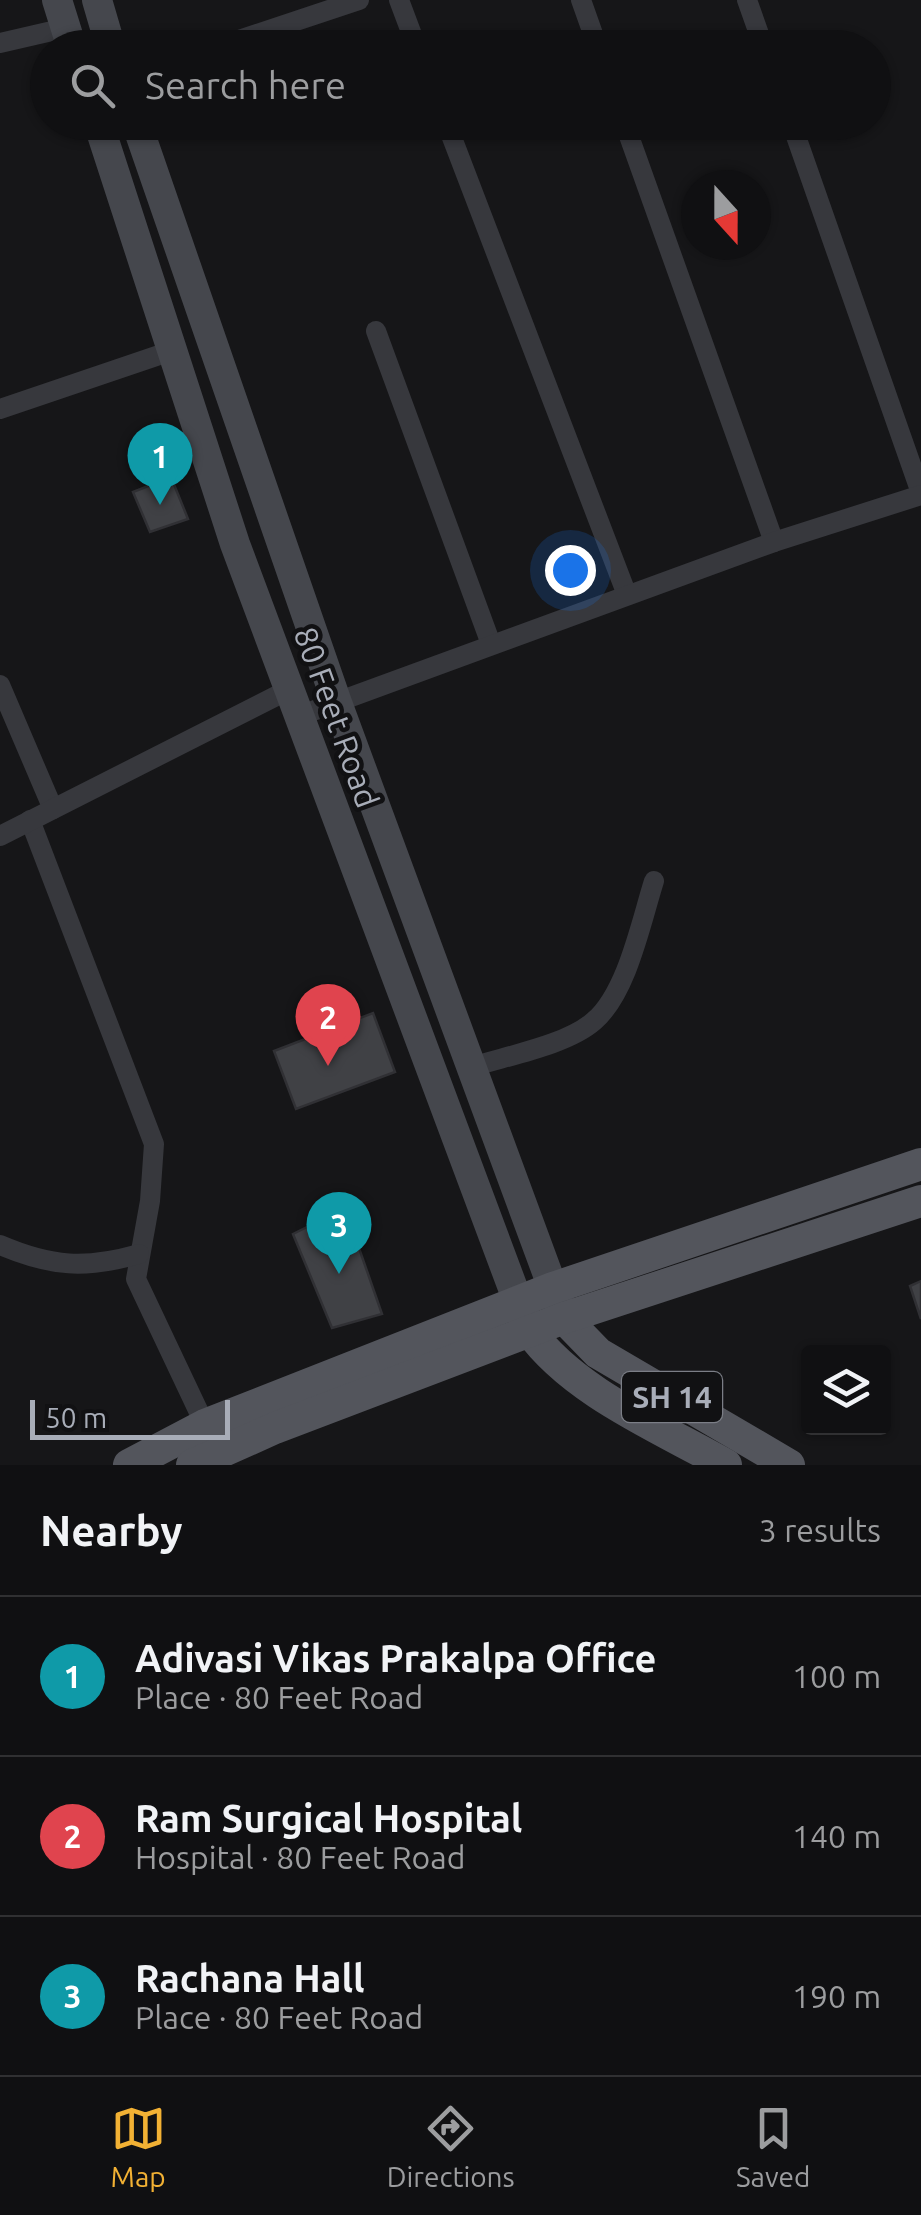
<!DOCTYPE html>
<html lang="en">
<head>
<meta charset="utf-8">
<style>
  :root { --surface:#101012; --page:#1e1e20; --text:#f1f3f6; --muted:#9c9d9f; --line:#303032; --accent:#f2b134 }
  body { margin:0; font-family:Ubuntu,sans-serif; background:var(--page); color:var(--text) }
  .controls { position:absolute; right:30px; bottom:30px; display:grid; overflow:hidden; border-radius:10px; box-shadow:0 2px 8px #0004 }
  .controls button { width:90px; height:90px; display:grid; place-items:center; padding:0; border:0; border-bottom:2px solid var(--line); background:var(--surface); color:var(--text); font:50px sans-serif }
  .compass { position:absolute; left:681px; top:170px; width:90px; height:90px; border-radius:50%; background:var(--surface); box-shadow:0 2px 8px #0004; rotate:159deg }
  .scale { position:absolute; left:30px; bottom:25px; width:200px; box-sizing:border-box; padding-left:10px; border:5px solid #a8adb8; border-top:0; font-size:28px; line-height:35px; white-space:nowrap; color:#a8adb8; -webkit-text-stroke:8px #111113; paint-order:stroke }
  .you { position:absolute; left:570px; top:570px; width:35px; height:35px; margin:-25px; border:8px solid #fff; border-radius:50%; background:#1a73e8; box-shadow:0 0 0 15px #1a73e833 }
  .badge { display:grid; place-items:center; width:65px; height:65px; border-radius:50%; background:var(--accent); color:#fff; font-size:32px; font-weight:700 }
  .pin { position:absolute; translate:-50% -82px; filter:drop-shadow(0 2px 5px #0008) }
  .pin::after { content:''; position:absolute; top:52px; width:35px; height:30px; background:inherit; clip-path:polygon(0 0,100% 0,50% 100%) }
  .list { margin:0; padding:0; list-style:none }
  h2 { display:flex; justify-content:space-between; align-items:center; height:130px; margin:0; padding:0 40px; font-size:42px }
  h2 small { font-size:32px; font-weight:400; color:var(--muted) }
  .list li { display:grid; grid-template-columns:65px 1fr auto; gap:30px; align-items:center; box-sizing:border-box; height:160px; padding:0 40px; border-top:2px solid var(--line) }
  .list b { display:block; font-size:38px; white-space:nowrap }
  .list p { margin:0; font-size:32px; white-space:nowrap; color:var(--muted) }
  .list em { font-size:32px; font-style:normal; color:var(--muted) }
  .icon { flex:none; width:55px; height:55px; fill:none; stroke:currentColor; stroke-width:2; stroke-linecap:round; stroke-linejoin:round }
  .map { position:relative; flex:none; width:921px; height:1465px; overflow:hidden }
  .search { position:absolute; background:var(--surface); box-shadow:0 2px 8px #0004; left:30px; right:30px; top:30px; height:110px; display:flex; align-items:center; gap:25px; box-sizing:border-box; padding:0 35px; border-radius:55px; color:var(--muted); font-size:38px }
  .sheet { height:610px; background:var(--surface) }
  nav { display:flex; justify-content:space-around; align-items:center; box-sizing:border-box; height:140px; border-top:2px solid var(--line); background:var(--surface); font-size:28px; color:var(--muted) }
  nav a { display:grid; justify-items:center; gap:5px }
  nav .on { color:var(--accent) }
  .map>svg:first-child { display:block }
  .building { fill:#404145; stroke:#303034; stroke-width:2.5 }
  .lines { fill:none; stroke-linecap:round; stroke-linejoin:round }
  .street { stroke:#37383d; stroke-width:20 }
  .secondary { stroke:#45474d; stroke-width:30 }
  .primary { stroke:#53555c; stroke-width:32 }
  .labels { text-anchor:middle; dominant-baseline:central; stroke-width:9; stroke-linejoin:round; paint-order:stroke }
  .shield { fill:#111113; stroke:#7b7e86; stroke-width:2.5 }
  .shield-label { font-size:30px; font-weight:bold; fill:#a8adb8 }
  .street-label { font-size:32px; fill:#a8adb8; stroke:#111113 }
</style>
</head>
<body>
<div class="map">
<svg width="921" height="1465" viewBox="0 0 921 1465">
  <rect width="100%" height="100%" fill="#161618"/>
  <!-- building -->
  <g class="building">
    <path d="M 171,477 L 188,519 L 150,532 L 133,492 Z"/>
    <path d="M 373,1013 L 395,1072 L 296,1109 L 274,1051 Z"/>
    <path d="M 345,1208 L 382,1314 L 332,1328 L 293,1234 Z"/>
    <path d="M 921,1281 L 921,1319 L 910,1286 Z"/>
  </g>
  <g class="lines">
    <!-- street -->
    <g class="street">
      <path d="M 399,0 L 417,48"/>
      <path d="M 581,0 L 598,48"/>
      <path d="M 747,0 L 764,48"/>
      <path d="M 0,43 L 65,28"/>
      <path d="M 215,48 L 359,0"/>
      <path d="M 446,122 L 627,595"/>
      <path d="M 624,122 L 774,542"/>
      <path d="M 791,122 L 921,493"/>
      <path d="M 376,331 L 491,644"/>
      <path d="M 0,409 L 174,350"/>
      <path d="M 0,685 L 53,809"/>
      <path d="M 299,716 L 774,542 L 921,495"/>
      <path d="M 30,820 L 154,1144 L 150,1201 L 136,1279 L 205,1425"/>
      <path d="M 0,836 L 290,689"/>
      <path d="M 472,1067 C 506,1056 567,1045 594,1021 C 627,993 641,922 654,881"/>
      <path d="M 0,1245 C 51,1267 86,1269 139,1254"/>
    </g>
    <!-- secondary -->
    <g class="secondary">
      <path d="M 57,0 L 72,48"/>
      <path d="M 97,0 L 111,48"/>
      <path d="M 98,122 L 235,544 L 526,1323"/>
      <path d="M 136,122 L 336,700 L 561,1310"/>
    </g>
    <!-- primary -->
    <g class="primary">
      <path d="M 564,1318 L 598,1353 L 789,1465"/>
      <path d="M 529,1330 C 573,1392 661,1428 726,1465"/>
      <path d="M 129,1465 L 205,1425 L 553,1288 L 921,1164"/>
      <path d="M 192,1465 L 275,1428 L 564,1318 L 921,1201"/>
    </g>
  </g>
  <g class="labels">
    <!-- shield labels -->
    <rect class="shield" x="622" y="1372" width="100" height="50" rx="8"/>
    <g class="shield-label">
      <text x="672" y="1397">SH 14</text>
    </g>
    <!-- street labels -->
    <g class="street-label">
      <text transform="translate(337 717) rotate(70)">80 Feet Road</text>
    </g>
  </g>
</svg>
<div class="controls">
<button><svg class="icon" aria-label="layers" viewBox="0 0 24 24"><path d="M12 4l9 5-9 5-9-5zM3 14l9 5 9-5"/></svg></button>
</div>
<svg class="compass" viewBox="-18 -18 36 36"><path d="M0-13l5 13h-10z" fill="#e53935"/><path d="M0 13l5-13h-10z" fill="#9c9d9f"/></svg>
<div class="scale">50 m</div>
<div class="you"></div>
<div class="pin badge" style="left:160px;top:505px;background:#0f9aa8">1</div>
<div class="pin badge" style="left:328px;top:1066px;background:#e0444e">2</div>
<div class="pin badge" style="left:339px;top:1274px;background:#0f9aa8">3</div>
<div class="search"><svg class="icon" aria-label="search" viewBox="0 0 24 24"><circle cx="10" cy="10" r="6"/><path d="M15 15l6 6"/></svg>Search here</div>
</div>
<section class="sheet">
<h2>Nearby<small>3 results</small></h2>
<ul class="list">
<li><span class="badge" style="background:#0f9aa8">1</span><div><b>Adivasi Vikas Prakalpa Office</b><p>Place · 80 Feet Road</p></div><em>100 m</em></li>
<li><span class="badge" style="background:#e0444e">2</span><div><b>Ram Surgical Hospital</b><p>Hospital · 80 Feet Road</p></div><em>140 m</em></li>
<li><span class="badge" style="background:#0f9aa8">3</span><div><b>Rachana Hall</b><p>Place · 80 Feet Road</p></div><em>190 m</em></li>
</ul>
</section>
<nav>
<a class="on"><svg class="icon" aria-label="map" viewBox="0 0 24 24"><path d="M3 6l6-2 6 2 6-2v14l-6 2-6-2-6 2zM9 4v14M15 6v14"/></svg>Map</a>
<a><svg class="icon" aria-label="directions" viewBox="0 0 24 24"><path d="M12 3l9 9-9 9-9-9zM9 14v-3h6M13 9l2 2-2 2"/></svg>Directions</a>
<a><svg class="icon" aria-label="saved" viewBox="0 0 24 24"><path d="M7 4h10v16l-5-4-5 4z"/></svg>Saved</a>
</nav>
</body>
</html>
